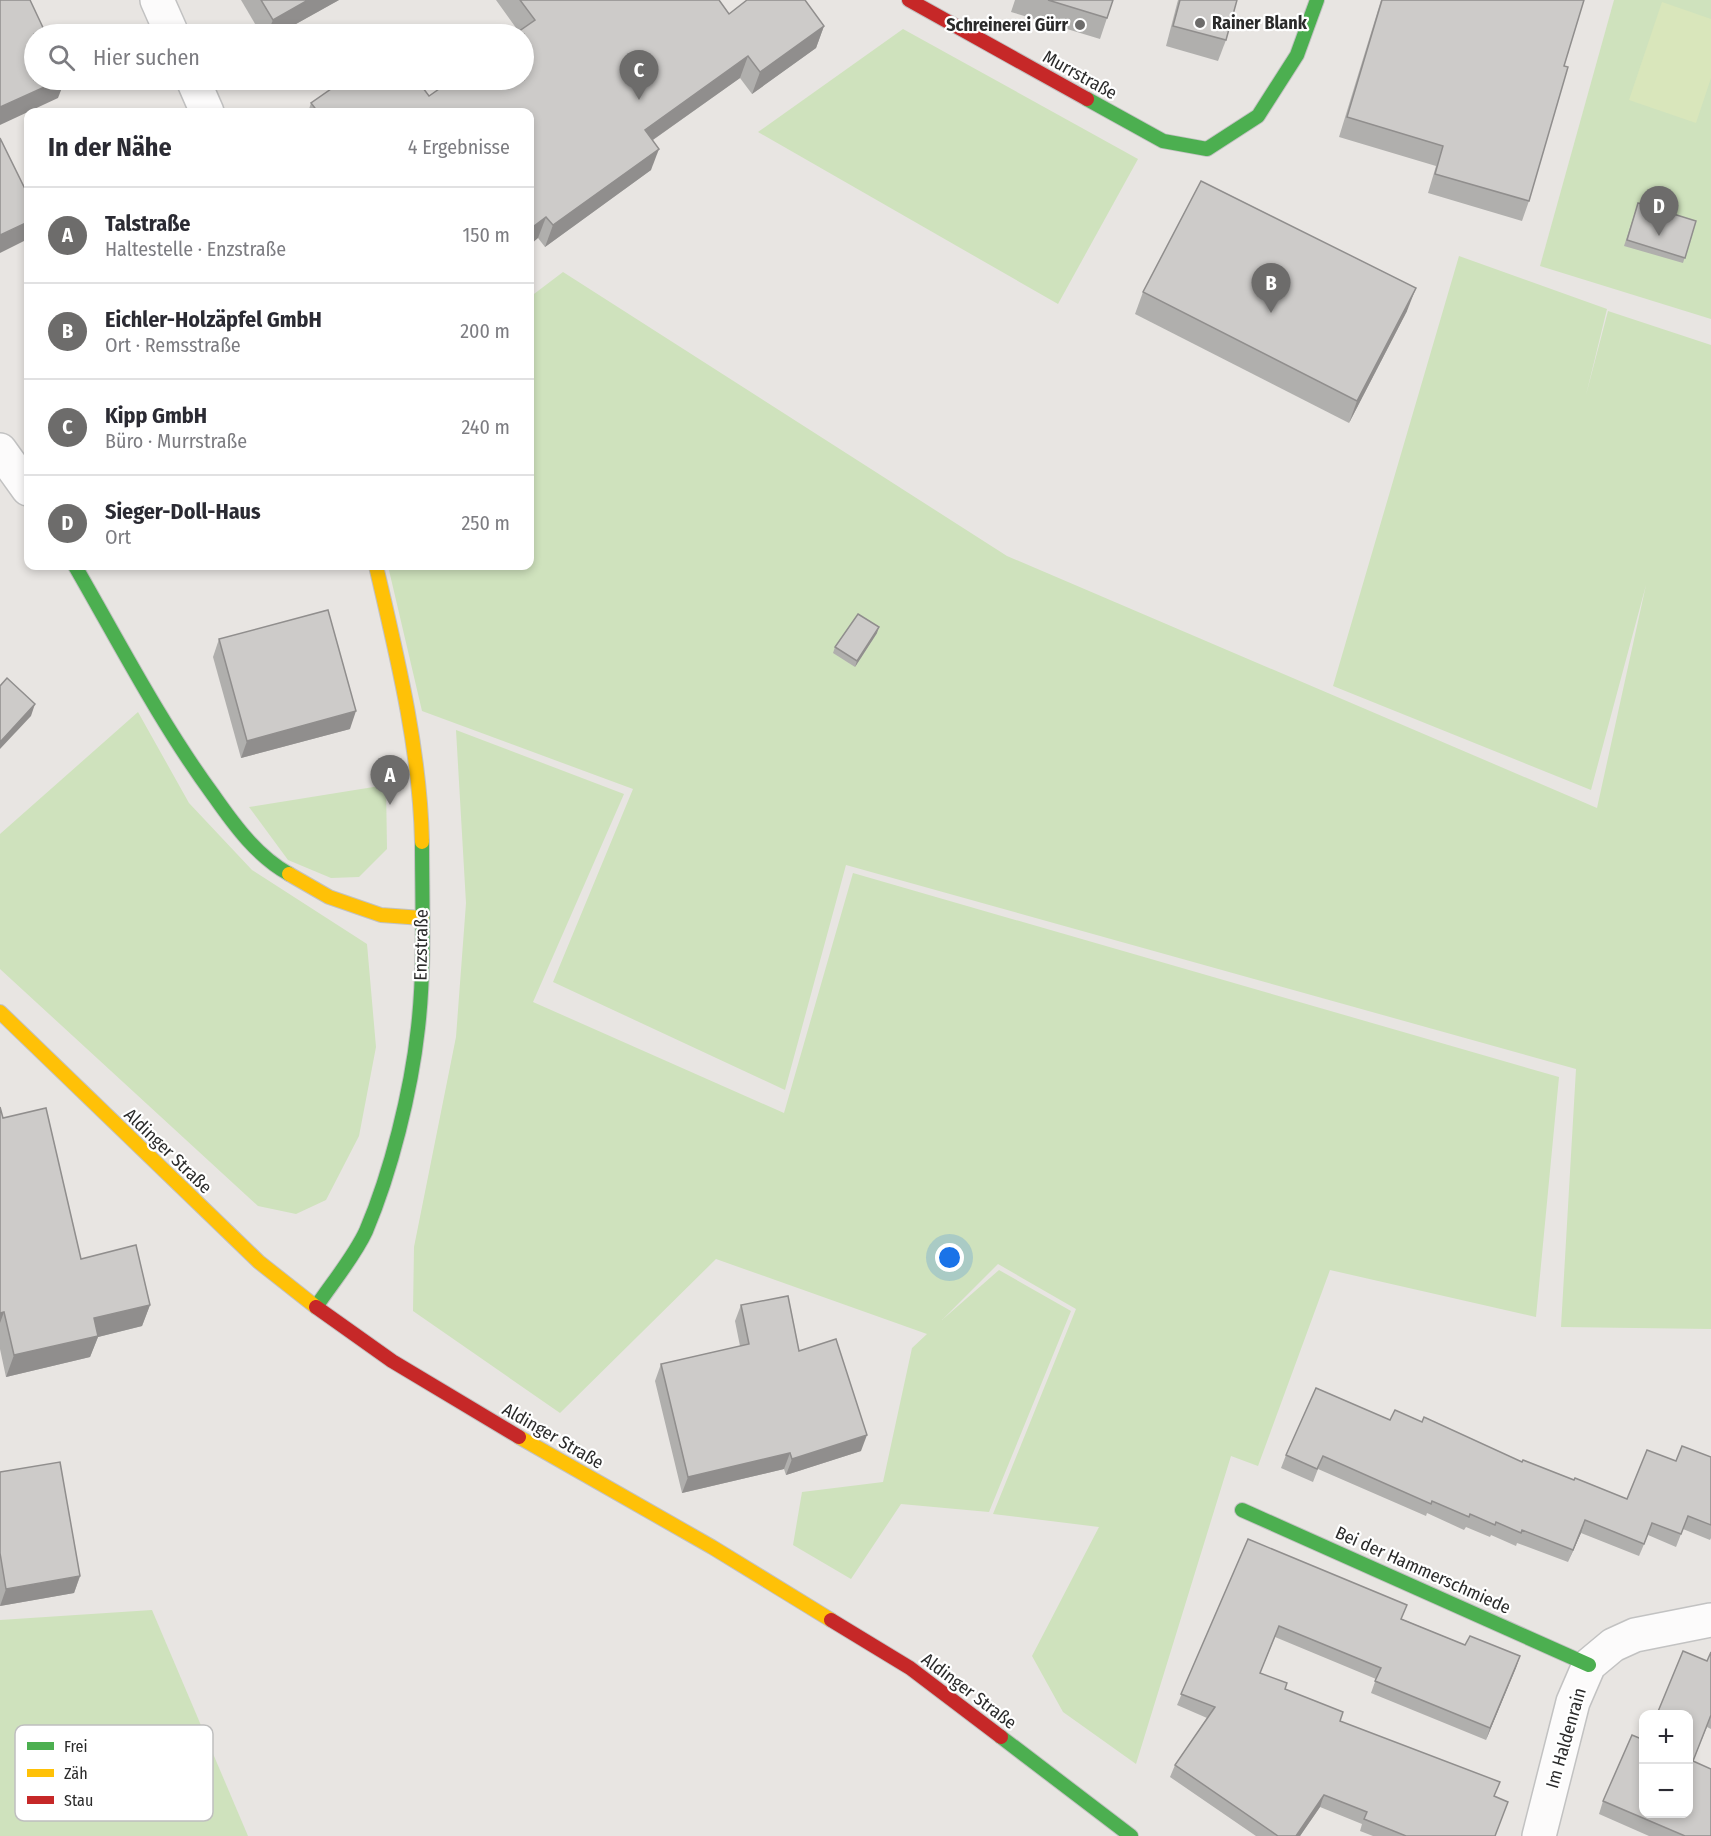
<!DOCTYPE html>
<html lang="de">
<head>
<meta charset="utf-8">
<style>
  :root { --surface:#fff; --page:#f2f2f3; --text:#2b2b33; --muted:#7c7c81; --line:#e1e1e2; --accent:#6d6c6b }
  body { margin:0; font-family:"Fira Sans Condensed",sans-serif; background:var(--page); color:var(--text) }
  .controls { position:absolute; right:18px; bottom:18px; display:grid; overflow:hidden; border-radius:12px; box-shadow:0 3px 9px #0003 }
  .controls button { width:54px; height:54px; display:grid; place-items:center; padding:0; border:0; border-bottom:2px solid var(--line); background:var(--surface); color:var(--text); font:30px sans-serif }
  .you { position:absolute; left:950px; top:1258px; width:21px; height:21px; margin:-15px; border:4px solid #fff; border-radius:50%; background:#1a73e8; box-shadow:0 0 0 9px #1a73e833 }
  .badge { display:grid; place-items:center; width:39px; height:39px; border-radius:50%; background:var(--accent); color:#fff; font-size:20px; font-weight:700 }
  .pin { position:absolute; translate:-50% -50px; filter:drop-shadow(0 2px 3px #0008) }
  .pin::after { content:''; position:absolute; top:32px; width:21px; height:18px; background:inherit; clip-path:polygon(0 0,100% 0,50% 100%) }
  .list { margin:0; padding:0; list-style:none }
  h2 { display:flex; justify-content:space-between; align-items:center; height:78px; margin:0; padding:0 24px; font-size:26px }
  h2 small { font-size:20px; font-weight:400; color:var(--muted) }
  .list li { display:grid; grid-template-columns:39px 1fr auto; gap:18px; align-items:center; box-sizing:border-box; height:96px; padding:0 24px; border-top:2px solid var(--line) }
  .list b { display:block; font-size:22px; white-space:nowrap }
  .list p { margin:0; font-size:20px; white-space:nowrap; color:var(--muted) }
  .list em { font-size:20px; font-style:normal; color:var(--muted) }
  .icon { flex:none; width:33px; height:33px; fill:none; stroke:currentColor; stroke-width:2; stroke-linecap:round; stroke-linejoin:round }
  .map { position:relative; flex:none; width:1711px; height:1836px; overflow:hidden }
  .search { position:absolute; background:var(--surface); box-shadow:0 3px 9px #0003; left:24px; top:24px; width:510px; height:66px; display:flex; align-items:center; gap:15px; box-sizing:border-box; padding:0 21px; border-radius:33px; color:var(--muted); font-size:22px }
  .panel { position:absolute; background:var(--surface); box-shadow:0 3px 9px #0003; left:24px; top:108px; width:510px; height:462px; border-radius:12px }
  .map>svg:first-child { display:block }
  .green { fill:#cfe2bd }
  .pitch { fill:#d9e6bb }
  .lines { fill:none; stroke-linecap:round; stroke-linejoin:round }
  .street-casing { stroke:#c2c2c2; stroke-width:36 }
  .fast-casing { stroke:#c2c2c2; stroke-width:16 }
  .slow-casing { stroke:#c2c2c2; stroke-width:16 }
  .jam-casing { stroke:#c2c2c2; stroke-width:16 }
  .street { stroke:#fcfbfb; stroke-width:33 }
  .fast { stroke:#4caf50; stroke-width:14 }
  .slow { stroke:#ffc107; stroke-width:14 }
  .jam { stroke:#c62828; stroke-width:14 }
  .wall { fill:#b0afad }
  .shaded-wall { fill:#908e8d }
  .building { fill:#cdcbc9; stroke:#908e8d; stroke-width:1.5 }
  .poi-dot { fill:#6d6c6b; stroke:#fff; stroke-width:2 }
  .labels { text-anchor:middle; dominant-baseline:central; stroke-width:4.5; stroke-linejoin:round; paint-order:stroke }
  .poi-label { font-size:18px; font-weight:bold; fill:#2b2b2b; stroke:#fff; text-anchor:start }
  .street-label { font-size:18px; fill:#2b2b2b; stroke:#fff }
  .key { fill:#fff; stroke:#bfbfbf; stroke-width:1.5 }
  .key-label { font-size:16px; fill:#2b2b2b }
</style>
</head>
<body>
<div class="map">
<svg width="1711" height="1836" viewBox="0 0 1711 1836">
  <rect width="100%" height="100%" fill="#e8e5e2"/>
  <!-- green -->
  <g class="green">
    <path d="M 1614,0 L 1711,0 L 1711,319 L 1540,266 Z"/>
    <path d="M 903,29 L 1138,159 L 1058,304 L 758,132 Z"/>
    <path d="M 1459,256 L 1607,309 L 1586,395 L 1608,311 L 1711,345 L 1711,1329 L 1561,1327 L 1576,1069 L 846,865 L 785,1090 L 553,982 L 633,789 L 422,711 L 388,566 L 530,566 L 530,297 L 563,272 L 1007,556 L 1597,808 L 1646,585 L 1591,790 L 1333,686 Z"/>
    <path d="M 138,712 L 189,803 L 252,870 L 367,944 L 376,1047 L 359,1136 L 326,1200 L 296,1214 L 258,1206 L 0,969 L 0,834 Z"/>
    <path d="M 456,730 L 624,794 L 533,1002 L 784,1113 L 853,873 L 1559,1077 L 1536,1317 L 1330,1270 L 1258,1466 L 1231,1456 L 1136,1764 L 1063,1712 L 1032,1656 L 1099,1527 L 993,1514 L 1076,1309 L 998,1264 L 942,1320 L 999,1270 L 1071,1311 L 989,1512 L 901,1504 L 851,1579 L 793,1545 L 802,1492 L 883,1482 L 912,1348 L 927,1334 L 716,1259 L 560,1413 L 413,1311 L 414,1247 L 456,1037 L 466,903 Z"/>
    <path d="M 386,785 L 387,849 L 359,877 L 331,878 L 288,860 L 249,807 Z"/>
    <path d="M 152,1610 L 248,1836 L 0,1836 L 0,1620 Z"/>
  </g>
  <!-- pitch -->
  <path class="pitch" d="M 1662,2 L 1711,19 L 1711,78 L 1696,123 L 1629,100 Z"/>
  <g class="lines">
    <!-- street casing -->
    <g class="street-casing">
      <g id="street">
        <path d="M 157,0 L 172,34"/>
        <path d="M 193,80 L 207,112"/>
        <path d="M 0,450 L 28,489"/>
        <path d="M 1539,1836 L 1573,1702 L 1589,1665 L 1613,1645 L 1635,1635 L 1711,1620"/>
      </g>
    </g>
    <!-- fast casing -->
    <g class="fast-casing">
      <g id="fast">
        <path d="M 1087,99 L 1163,141 L 1207,149 L 1258,116 L 1297,55 L 1317,0"/>
        <path d="M 75,566 C 120,644 161,724 214,796 C 235,826 257,856 289,874"/>
        <path d="M 316,1307 C 332,1283 354,1257 366,1231 C 391,1172 411,1092 418,1028 C 425,967 422,904 422,842"/>
        <path d="M 1242,1510 L 1589,1665"/>
        <path d="M 1001,1737 L 1131,1836"/>
      </g>
    </g>
    <!-- slow casing -->
    <g class="slow-casing">
      <g id="slow">
        <path d="M 376,566 C 397,656 420,749 422,842"/>
        <path d="M 289,874 L 329,897 L 381,915 L 422,918"/>
        <path d="M 0,1012 L 259,1262 L 316,1307"/>
        <path d="M 519,1437 L 712,1547 L 831,1620"/>
      </g>
    </g>
    <!-- jam casing -->
    <g class="jam-casing">
      <g id="jam">
        <path d="M 909,0 L 1087,99"/>
        <path d="M 316,1307 L 392,1361 L 519,1437"/>
        <path d="M 831,1620 L 910,1668 L 1001,1737"/>
      </g>
    </g>
    <!-- street -->
    <use href="#street" class="street"/>
    <!-- fast -->
    <use href="#fast" class="fast"/>
    <!-- slow -->
    <use href="#slow" class="slow"/>
    <!-- jam -->
    <use href="#jam" class="jam"/>
  </g>
  <!-- wall -->
  <g class="wall">
    <path d="M 241,0 L 339,0 L 278,34 L 261,34 Z"/>
    <path d="M 496,0 L 719,0 L 729,14 L 824,26 L 816,48 L 752,94 L 740,78 L 653,140 L 651,170 L 545,247 L 538,238 L 530,112 L 308,112 L 311,103 L 429,96 L 519,32 Z"/>
    <path d="M 1015,0 L 1113,0 L 1100,39 L 1011,12 Z"/>
    <path d="M 1178,0 L 1237,0 L 1226,40 L 1218,61 L 1166,46 Z"/>
    <path d="M 1381,0 L 1584,0 L 1564,66 L 1529,201 L 1522,221 L 1428,193 L 1436,166 L 1339,137 Z"/>
    <path d="M 1638,203 L 1696,221 L 1683,263 L 1624,246 Z"/>
    <path d="M 1143,292 L 1407,311 L 1349,423 L 1135,314 Z"/>
    <path d="M 877,633 L 855,667 L 833,653 L 835,647 Z"/>
    <path d="M 219,639 L 350,729 L 241,758 L 213,657 Z"/>
    <path d="M 0,1107 L 3,1118 L 81,1259 L 150,1305 L 142,1326 L 98,1337 L 90,1357 L 6,1377 L 0,1349 Z"/>
    <path d="M 741,1305 L 799,1351 L 861,1451 L 786,1475 L 784,1469 L 682,1493 L 655,1381 L 661,1364 L 740,1346 L 735,1321 Z"/>
    <path d="M 1390,1420 L 1422,1422 L 1522,1462 L 1627,1499 L 1676,1461 L 1711,1457 L 1711,1538 L 1710,1540 L 1683,1529 L 1676,1547 L 1648,1535 L 1639,1556 L 1581,1533 L 1568,1562 L 1517,1543 L 1516,1546 L 1491,1535 L 1490,1537 L 1466,1527 L 1464,1530 L 1427,1513 L 1426,1516 L 1318,1469 L 1313,1482 L 1281,1468 L 1286,1455 Z"/>
    <path d="M 0,1472 L 80,1576 L 74,1593 L 0,1606 Z"/>
    <path d="M 1248,1539 L 1402,1619 L 1465,1645 L 1520,1656 L 1486,1740 L 1371,1693 L 1376,1679 L 1275,1637 L 1260,1673 L 1285,1690 L 1340,1721 L 1495,1796 L 1495,1836 L 1373,1836 L 1360,1831 L 1362,1824 L 1320,1807 L 1300,1836 L 1256,1836 L 1170,1777 L 1175,1765 L 1207,1718 L 1177,1705 Z"/>
    <path d="M 1711,1652 L 1711,1729 L 1707,1727 L 1693,1761 L 1711,1836 L 1649,1836 L 1599,1814 L 1603,1801 L 1644,1814 L 1689,1714 Z"/>
  </g>
  <!-- shaded-wall -->
  <g class="shaded-wall">
    <path d="M 308,0 L 339,0 L 278,34 L 267,34 L 273,20 Z"/>
    <path d="M 824,26 L 816,48 L 752,94 L 760,72 Z"/>
    <path d="M 748,56 L 740,78 L 637,151 L 645,130 Z"/>
    <path d="M 60,80 L 65,80 L 58,98 L 0,125 L 0,107 Z"/>
    <path d="M 659,149 L 651,170 L 545,247 L 553,225 Z"/>
    <path d="M 546,217 L 538,238 L 530,245 L 530,229 Z"/>
    <path d="M 28,222 L 28,239 L 0,253 L 0,235 Z"/>
    <path d="M 1416,288 L 1407,311 L 1349,423 L 1357,401 Z"/>
    <path d="M 879,627 L 877,633 L 855,667 L 857,661 Z"/>
    <path d="M 35,704 L 31,716 L 0,749 L 0,742 Z"/>
    <path d="M 356,711 L 350,729 L 241,758 L 247,741 Z"/>
    <path d="M 150,1305 L 142,1326 L 98,1337 L 90,1357 L 6,1377 L 14,1355 L 94,1318 Z"/>
    <path d="M 4,1312 L 0,1323 L 0,1313 Z"/>
    <path d="M 867,1435 L 861,1451 L 786,1475 L 792,1459 Z"/>
    <path d="M 790,1453 L 784,1469 L 682,1493 L 688,1477 Z"/>
    <path d="M 1585,1520 L 1581,1533 L 1568,1562 L 1573,1550 Z"/>
    <path d="M 80,1576 L 74,1593 L 0,1606 L 6,1589 Z"/>
    <path d="M 1520,1656 L 1516,1668 L 1486,1740 L 1490,1728 Z"/>
    <path d="M 1324,1795 L 1320,1807 L 1300,1836 L 1296,1836 Z"/>
  </g>
  <!-- building -->
  <g class="building">
    <path d="M 0,0 L 30,0 L 46,34 L 34,34 L 34,80 L 60,80 L 0,107 Z"/>
    <path d="M 261,0 L 308,0 L 273,20 Z"/>
    <path d="M 520,0 L 719,0 L 729,14 L 747,0 L 805,0 L 824,26 L 760,72 L 748,56 L 645,130 L 659,149 L 553,225 L 546,217 L 530,229 L 530,112 L 318,112 L 311,103 L 344,80 L 417,80 L 429,96 L 452,80 L 524,80 L 524,34 L 515,34 L 535,20 Z"/>
    <path d="M 1048,0 L 1113,0 L 1107,18 Z"/>
    <path d="M 1180,0 L 1237,0 L 1226,40 L 1173,26 Z"/>
    <path d="M 1382,0 L 1584,0 L 1564,66 L 1568,67 L 1529,201 L 1435,174 L 1443,146 L 1347,117 Z"/>
    <path d="M 0,138 L 28,195 L 28,222 L 0,235 Z"/>
    <path d="M 1201,181 L 1416,288 L 1357,401 L 1143,292 Z"/>
    <path d="M 1638,203 L 1696,221 L 1685,258 L 1627,240 Z"/>
    <path d="M 328,610 L 356,711 L 247,741 L 219,639 Z"/>
    <path d="M 858,614 L 879,627 L 857,661 L 835,647 Z"/>
    <path d="M 7,678 L 35,704 L 0,742 L 0,686 Z"/>
    <path d="M 0,1107 L 3,1118 L 46,1108 L 81,1259 L 136,1245 L 150,1305 L 94,1318 L 98,1336 L 14,1355 L 4,1312 L 0,1313 Z"/>
    <path d="M 788,1296 L 799,1351 L 836,1339 L 867,1435 L 792,1459 L 790,1453 L 688,1477 L 661,1364 L 749,1344 L 741,1305 Z"/>
    <path d="M 1316,1388 L 1390,1420 L 1395,1410 L 1422,1422 L 1424,1417 L 1522,1462 L 1523,1460 L 1574,1480 L 1575,1478 L 1627,1499 L 1647,1450 L 1676,1461 L 1682,1446 L 1711,1457 L 1711,1525 L 1688,1516 L 1681,1534 L 1652,1523 L 1644,1544 L 1585,1520 L 1573,1550 L 1522,1530 L 1521,1533 L 1496,1522 L 1495,1525 L 1470,1514 L 1469,1517 L 1432,1501 L 1431,1504 L 1323,1456 L 1317,1469 L 1286,1455 Z"/>
    <path d="M 60,1462 L 80,1576 L 6,1589 L 0,1553 L 0,1472 Z"/>
    <path d="M 1248,1539 L 1407,1605 L 1401,1619 L 1465,1645 L 1470,1636 L 1520,1656 L 1490,1728 L 1375,1681 L 1381,1668 L 1279,1626 L 1260,1673 L 1287,1683 L 1285,1689 L 1343,1712 L 1340,1721 L 1500,1782 L 1494,1796 L 1508,1802 L 1495,1836 L 1406,1836 L 1364,1819 L 1367,1812 L 1324,1795 L 1296,1836 L 1278,1836 L 1175,1765 L 1215,1707 L 1181,1694 Z"/>
    <path d="M 1683,1651 L 1707,1661 L 1711,1652 L 1711,1715 L 1693,1761 L 1711,1769 L 1711,1836 L 1685,1836 L 1603,1801 L 1632,1735 L 1644,1740 L 1644,1814 L 1689,1814 L 1689,1714 L 1657,1714 Z"/>
  </g>
  <!-- markers -->
  <g class="poi-dot">
    <circle cx="1200" cy="23" r="6"/>
    <circle cx="1080" cy="25" r="6"/>
  </g>
  <g class="labels">
    <!-- poi labels -->
    <g class="poi-label">
      <text x="1212" y="23">Rainer Blank</text>
      <text x="1068" y="25" text-anchor="end">Schreinerei Gürr</text>
    </g>
    <!-- street labels -->
    <g class="street-label">
      <text transform="translate(1080 75) rotate(29)">Murrstraße</text>
      <text transform="translate(421 945) rotate(-89)">Enzstraße</text>
      <text transform="translate(168 1151) rotate(44)">Aldinger Straße</text>
      <text transform="translate(553 1436) rotate(30)">Aldinger Straße</text>
      <text transform="translate(1423 1570) rotate(24)">Bei der Hammerschmiede</text>
      <text transform="translate(969 1691) rotate(37)">Aldinger Straße</text>
      <text transform="translate(1566 1738) rotate(-74)">Im Haldenrain</text>
    </g>
  </g>
  <!-- legend -->
  <rect x="15" y="1725" width="198" height="96" rx="9" class="key"/>
  <rect x="27" y="1742" width="27" height="8" fill="#4caf50"/>
  <rect x="27" y="1769" width="27" height="8" fill="#ffc107"/>
  <rect x="27" y="1796" width="27" height="8" fill="#c62828"/>
  <g class="key-label">
    <text x="64" y="1752">Frei</text>
    <text x="64" y="1779">Zäh</text>
    <text x="64" y="1806">Stau</text>
  </g>
</svg>
<div class="controls">
<button>+</button>
<button>−</button>
</div>
<div class="you"></div>
<div class="pin badge" style="left:390px;top:805px">A</div>
<div class="pin badge" style="left:1271px;top:313px">B</div>
<div class="pin badge" style="left:639px;top:100px">C</div>
<div class="pin badge" style="left:1659px;top:236px">D</div>
<div class="search"><svg class="icon" aria-label="search" viewBox="0 0 24 24"><circle cx="10" cy="10" r="6"/><path d="M15 15l6 6"/></svg>Hier suchen</div>
<section class="panel">
<h2>In der Nähe<small>4 Ergebnisse</small></h2>
<ul class="list">
<li><span class="badge">A</span><div><b>Talstraße</b><p>Haltestelle · Enzstraße</p></div><em>150 m</em></li>
<li><span class="badge">B</span><div><b>Eichler-Holzäpfel GmbH</b><p>Ort · Remsstraße</p></div><em>200 m</em></li>
<li><span class="badge">C</span><div><b>Kipp GmbH</b><p>Büro · Murrstraße</p></div><em>240 m</em></li>
<li><span class="badge">D</span><div><b>Sieger-Doll-Haus</b><p>Ort</p></div><em>250 m</em></li>
</ul>
</section>
</div>
</body>
</html>
